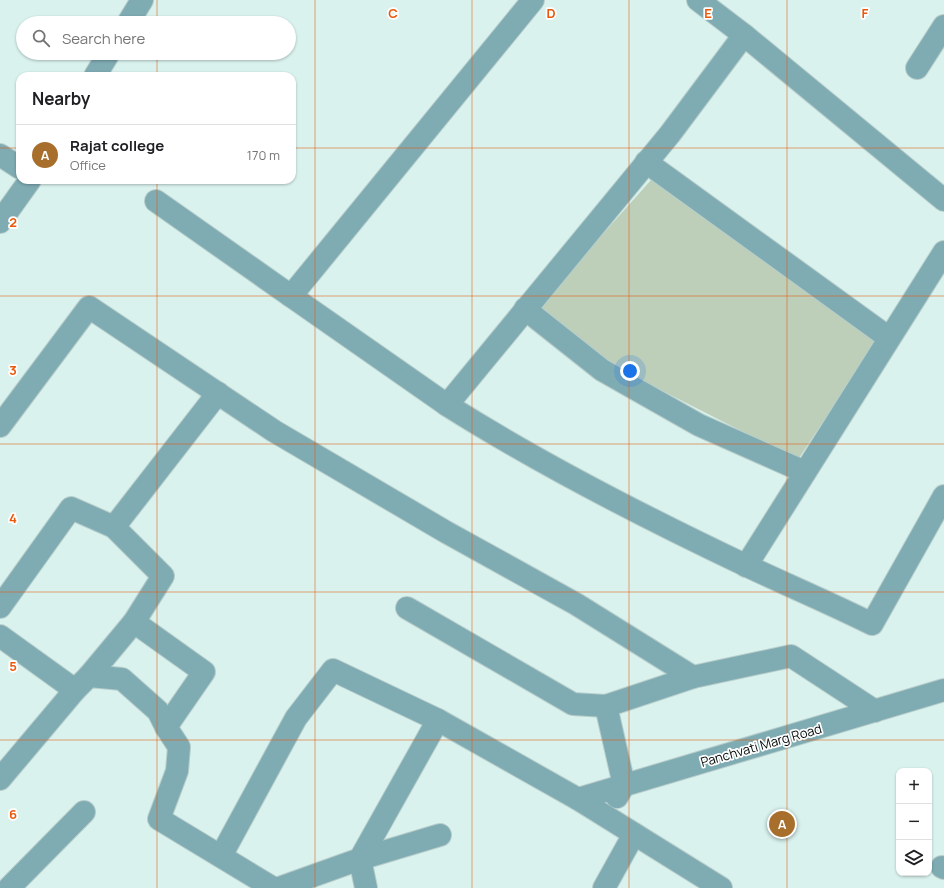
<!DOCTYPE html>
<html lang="en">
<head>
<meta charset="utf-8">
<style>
  :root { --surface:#fff; --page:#f2f2f2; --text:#202124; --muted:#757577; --line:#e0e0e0; --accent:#a76f2b }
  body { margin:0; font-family:Manrope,sans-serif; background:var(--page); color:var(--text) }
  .controls { position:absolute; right:12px; bottom:12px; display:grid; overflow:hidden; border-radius:8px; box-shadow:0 1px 3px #0004 }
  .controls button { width:36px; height:36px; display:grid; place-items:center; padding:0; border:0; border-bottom:1px solid var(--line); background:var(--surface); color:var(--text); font:20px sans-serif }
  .you { position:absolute; left:630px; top:371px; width:14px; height:14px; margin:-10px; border:3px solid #fff; border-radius:50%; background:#1a73e8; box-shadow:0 0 0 6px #1a73e833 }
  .badge { display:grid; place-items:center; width:26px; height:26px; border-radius:50%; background:var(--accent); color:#fff; font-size:13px; font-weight:700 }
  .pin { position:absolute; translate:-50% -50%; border:2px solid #fff; box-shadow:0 1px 4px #0006 }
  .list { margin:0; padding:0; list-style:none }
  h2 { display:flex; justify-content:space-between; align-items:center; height:52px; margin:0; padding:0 16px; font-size:17px }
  h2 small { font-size:13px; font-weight:400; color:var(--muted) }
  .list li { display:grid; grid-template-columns:26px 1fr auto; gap:12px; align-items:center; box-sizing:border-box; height:60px; padding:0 16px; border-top:1px solid var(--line) }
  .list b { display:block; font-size:15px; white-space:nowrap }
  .list p { margin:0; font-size:13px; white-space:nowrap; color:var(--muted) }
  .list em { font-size:13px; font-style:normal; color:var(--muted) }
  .icon { flex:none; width:22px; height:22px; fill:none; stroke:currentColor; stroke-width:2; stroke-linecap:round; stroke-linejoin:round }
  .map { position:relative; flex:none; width:944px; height:888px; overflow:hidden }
  .search { position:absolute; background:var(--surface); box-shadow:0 1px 3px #0004; left:16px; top:16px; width:280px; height:44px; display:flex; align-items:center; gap:10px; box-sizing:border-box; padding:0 14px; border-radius:22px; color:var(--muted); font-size:15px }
  .panel { position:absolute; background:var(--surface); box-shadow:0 1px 3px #0004; left:16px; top:72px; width:280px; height:112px; border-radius:12px }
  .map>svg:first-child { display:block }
  .green { fill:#bdcfb8 }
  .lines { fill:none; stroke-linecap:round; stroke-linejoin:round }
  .minor-casing { stroke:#b7cdca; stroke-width:24 }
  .minor { stroke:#7fabb3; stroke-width:22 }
  .grid { fill:none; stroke:#e8590c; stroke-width:1; stroke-opacity:0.55 }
  .labels { text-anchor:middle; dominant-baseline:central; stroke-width:3.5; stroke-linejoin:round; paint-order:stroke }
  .street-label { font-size:13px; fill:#060d0c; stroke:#fff }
  .grid-label { font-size:13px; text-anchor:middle; font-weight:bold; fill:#e8590c; stroke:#fff; stroke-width:3.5; stroke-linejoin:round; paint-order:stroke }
</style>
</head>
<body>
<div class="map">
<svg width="944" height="888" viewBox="0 0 944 888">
  <rect width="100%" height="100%" fill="#d9f2ee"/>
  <!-- green -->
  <path class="green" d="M 651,180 L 876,342 L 799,458 L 757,439 L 600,359 L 536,309 Z"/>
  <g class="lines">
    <!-- minor casing -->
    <g class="minor-casing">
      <g id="minor">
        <path d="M 698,0 L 744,35 L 944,200"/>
        <path d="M 128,23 L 142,0"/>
        <path d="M 744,35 L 670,134 L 447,405 C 542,465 644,517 745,565 C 787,585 830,603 872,624 L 944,496"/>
        <path d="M 917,68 L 944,26"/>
        <path d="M 95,76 L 109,53"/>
        <path d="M 0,155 L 20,168"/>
        <path d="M 646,162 L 889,338"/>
        <path d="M 156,201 L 291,296"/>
        <path d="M 0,222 L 30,180"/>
        <path d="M 525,309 L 602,370 L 699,425 L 805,472"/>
        <path d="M 447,405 L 291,296 L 533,0"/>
        <path d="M 0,426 L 89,307 L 274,431 L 446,532 L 576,604 L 693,677"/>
        <path d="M 114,527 L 218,393"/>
        <path d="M 746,566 L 944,252"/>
        <path d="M 0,607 L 71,508 L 114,527 L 163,576 L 134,622"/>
        <path d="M 407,608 L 573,704 L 606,706 L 693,677 L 791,656 L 875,711"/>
        <path d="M 0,636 L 75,690 L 0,779"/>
        <path d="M 89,676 L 134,622 L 204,672 L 166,727"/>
        <path d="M 75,690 L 89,676 L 122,679 L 158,711 L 166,727 L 179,747 L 177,771 L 159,819 L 273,888"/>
        <path d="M 606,706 L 624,785 L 617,797"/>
        <path d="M 578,799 L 944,690"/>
        <path d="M 221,856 L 296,718 L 333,670 L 438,720"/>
        <path d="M 942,867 L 944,868"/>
        <path d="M 9,888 L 84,812"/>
        <path d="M 279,888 L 360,859 L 438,720 L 578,799 L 721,888"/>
        <path d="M 366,888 L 360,859 L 440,835"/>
        <path d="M 604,888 L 634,834"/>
      </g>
    </g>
    <!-- minor -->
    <use href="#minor" class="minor"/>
  </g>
  <!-- grid -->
  <path class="grid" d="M 157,0 L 157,23M 315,0 L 315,888M 472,0 L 472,888M 629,0 L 629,888M 787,0 L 787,888M 157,53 L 157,76M 0,148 L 20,148M 292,148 L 944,148M 157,180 L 157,888M 0,296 L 944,296M 0,444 L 944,444M 0,592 L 944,592M 0,740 L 944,740"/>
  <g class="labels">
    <!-- street labels -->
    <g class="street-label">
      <text transform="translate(761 745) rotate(-16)">Panchvati Marg Road</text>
    </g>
  </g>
  <g class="grid-label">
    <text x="393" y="18">C</text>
    <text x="551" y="18">D</text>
    <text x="708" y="18">E</text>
    <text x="865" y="18">F</text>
    <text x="13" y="227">2</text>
    <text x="13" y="375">3</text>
    <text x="13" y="523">4</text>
    <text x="13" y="671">5</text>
    <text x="13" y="819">6</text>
  </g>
</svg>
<div class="controls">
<button>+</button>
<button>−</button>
<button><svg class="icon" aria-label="layers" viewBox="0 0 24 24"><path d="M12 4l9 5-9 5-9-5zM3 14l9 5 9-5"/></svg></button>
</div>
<div class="you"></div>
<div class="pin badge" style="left:782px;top:824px">A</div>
<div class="search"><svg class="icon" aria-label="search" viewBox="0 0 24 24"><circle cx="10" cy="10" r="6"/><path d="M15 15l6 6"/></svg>Search here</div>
<section class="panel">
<h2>Nearby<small></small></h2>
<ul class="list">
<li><span class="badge">A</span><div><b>Rajat college</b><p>Office</p></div><em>170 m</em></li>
</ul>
</section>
</div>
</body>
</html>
